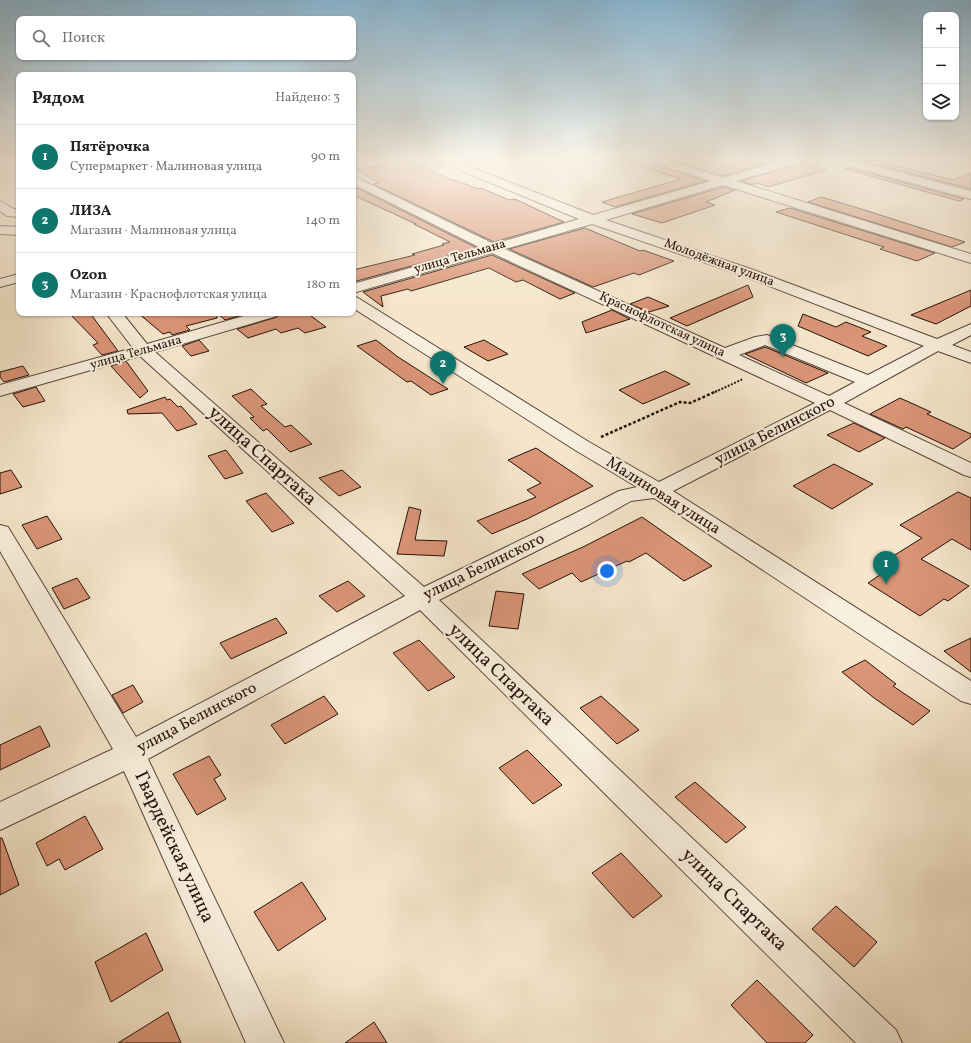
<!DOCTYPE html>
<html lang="ru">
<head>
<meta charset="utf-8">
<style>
  :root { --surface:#fff; --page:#f2f2f2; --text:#222; --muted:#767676; --line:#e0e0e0; --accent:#0f766e }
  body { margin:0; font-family:Vollkorn,serif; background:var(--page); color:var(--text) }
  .controls { position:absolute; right:12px; top:12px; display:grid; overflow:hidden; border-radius:8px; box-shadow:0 1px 3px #0004 }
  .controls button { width:36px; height:36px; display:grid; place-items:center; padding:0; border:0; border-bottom:1px solid var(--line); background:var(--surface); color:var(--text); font:20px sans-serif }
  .you { position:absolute; left:607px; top:571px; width:14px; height:14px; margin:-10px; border:3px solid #fff; border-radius:50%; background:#1a73e8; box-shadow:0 0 0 6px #1a73e833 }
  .badge { display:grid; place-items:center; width:26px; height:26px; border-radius:50%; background:var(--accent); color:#fff; font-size:13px; font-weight:700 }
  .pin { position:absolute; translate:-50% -33px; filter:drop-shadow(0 1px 2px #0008) }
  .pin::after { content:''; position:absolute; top:21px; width:14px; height:12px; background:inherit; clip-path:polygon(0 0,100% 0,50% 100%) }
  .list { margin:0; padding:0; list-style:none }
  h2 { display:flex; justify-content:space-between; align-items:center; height:52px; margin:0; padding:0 16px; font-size:17px }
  h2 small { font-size:13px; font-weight:400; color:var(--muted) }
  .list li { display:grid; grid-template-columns:26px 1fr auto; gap:12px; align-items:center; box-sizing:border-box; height:64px; padding:0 16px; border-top:1px solid var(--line) }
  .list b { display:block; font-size:15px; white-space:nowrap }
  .list p { margin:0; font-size:13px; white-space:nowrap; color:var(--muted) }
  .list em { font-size:13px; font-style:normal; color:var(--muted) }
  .icon { flex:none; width:22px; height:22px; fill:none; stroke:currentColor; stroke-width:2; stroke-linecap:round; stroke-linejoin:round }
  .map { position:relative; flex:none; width:971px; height:1043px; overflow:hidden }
  .search { position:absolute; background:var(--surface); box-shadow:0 1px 3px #0004; left:16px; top:16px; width:340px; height:44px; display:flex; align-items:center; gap:10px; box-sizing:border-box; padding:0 14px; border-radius:8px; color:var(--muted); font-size:15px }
  .panel { position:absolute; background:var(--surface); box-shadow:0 1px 3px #0004; left:16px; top:72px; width:340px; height:244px; border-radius:8px }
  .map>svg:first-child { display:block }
  .building { fill:#da9577; stroke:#241108 }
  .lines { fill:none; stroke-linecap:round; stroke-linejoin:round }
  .minor-casing { stroke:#584639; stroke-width:2 }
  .path-far1 { stroke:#241108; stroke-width:2; stroke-dasharray:2 1.5; stroke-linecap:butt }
  .path { stroke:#241108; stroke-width:2.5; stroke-dasharray:3 2; stroke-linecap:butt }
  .minor { fill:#f8efdd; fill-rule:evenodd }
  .labels { text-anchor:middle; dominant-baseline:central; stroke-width:4; stroke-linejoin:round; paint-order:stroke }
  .far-street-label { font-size:13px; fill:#241108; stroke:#f8efdd }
  .street-label { font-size:16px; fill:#241108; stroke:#f8efdd }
  .near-street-label { font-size:19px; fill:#241108; stroke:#f8efdd }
</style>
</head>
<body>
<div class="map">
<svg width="971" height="1043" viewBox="0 0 971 1043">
  <rect width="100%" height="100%" fill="#f5e6cb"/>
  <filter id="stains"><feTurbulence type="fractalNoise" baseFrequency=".005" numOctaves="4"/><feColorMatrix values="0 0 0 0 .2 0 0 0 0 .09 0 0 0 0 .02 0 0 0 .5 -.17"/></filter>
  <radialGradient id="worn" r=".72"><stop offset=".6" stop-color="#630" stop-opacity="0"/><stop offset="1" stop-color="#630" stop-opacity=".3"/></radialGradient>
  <!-- building -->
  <g class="building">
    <path d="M 408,160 L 452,180 L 455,180 L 478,189 L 481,188 L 509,200 L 515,199 L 564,222 L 494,242 L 373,184 L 379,183 L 357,170 Z"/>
    <path d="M 630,160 L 649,160 L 651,163 L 706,181 L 615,207 L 602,202 L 681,179 L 629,163 Z"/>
    <path d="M 669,160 L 702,160 L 723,166 L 750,160 L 765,164 L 723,176 Z"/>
    <path d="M 874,160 L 953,180 L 971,173 L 971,189 L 865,162 Z"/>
    <path d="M 802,163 L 826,170 L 768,187 L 757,183 L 753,185 L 741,181 Z"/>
    <path d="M 850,168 L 964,199 L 959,201 L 845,169 Z"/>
    <path d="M 723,187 L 735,190 L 706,202 L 715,205 L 662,223 L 632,214 Z"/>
    <path d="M 357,188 L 477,248 L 353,282 L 353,270 L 415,255 L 412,254 L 444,245 L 442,244 L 450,242 L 414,224 L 416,224 L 353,195 L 353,189 Z"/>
    <path d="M 821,197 L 858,208 L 965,242 L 952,247 L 808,202 Z"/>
    <path d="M 790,208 L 935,253 L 917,261 L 880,249 L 884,247 L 776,212 Z"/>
    <path d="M 585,228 L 640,251 L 643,250 L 674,261 L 639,275 L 634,273 L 593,287 L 509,249 Z"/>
    <path d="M 492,255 L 575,293 L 560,299 L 523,280 L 516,282 L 489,268 L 411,291 L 408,289 L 381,296 L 383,307 L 363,292 Z"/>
    <path d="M 748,285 L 753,297 L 687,326 L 670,318 Z"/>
    <path d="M 971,290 L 971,306 L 936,324 L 911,315 Z"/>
    <path d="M 648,297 L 669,306 L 649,312 L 630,304 Z"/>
    <path d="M 612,310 L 630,319 L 586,333 L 582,322 Z"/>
    <path d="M 69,313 L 90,313 L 118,351 L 102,355 L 93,345 L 98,343 Z"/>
    <path d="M 138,313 L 217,313 L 217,318 L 186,326 L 190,330 L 172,335 L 170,332 L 163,334 Z"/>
    <path d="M 217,313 L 249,313 L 225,320 Z"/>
    <path d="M 280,313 L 307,313 L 326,327 L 305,333 L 298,328 L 281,333 L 276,329 L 248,338 L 237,329 L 277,317 Z"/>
    <path d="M 803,314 L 836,327 L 846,322 L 871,332 L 862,336 L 887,346 L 868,356 L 798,326 Z"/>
    <path d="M 199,340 L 209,351 L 191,356 L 182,346 Z"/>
    <path d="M 376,340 L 398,357 L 448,389 L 431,395 L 411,381 L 407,382 L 357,346 Z"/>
    <path d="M 484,340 L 508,354 L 488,361 L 464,347 Z"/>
    <path d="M 765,347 L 828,373 L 806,383 L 745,354 Z"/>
    <path d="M 126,361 L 148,391 L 140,398 L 111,366 Z"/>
    <path d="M 23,366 L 29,375 L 4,382 L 0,377 L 0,372 Z"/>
    <path d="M 665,371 L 690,384 L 643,404 L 619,390 Z"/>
    <path d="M 36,387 L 45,401 L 23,407 L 13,394 Z"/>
    <path d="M 251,389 L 267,404 L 261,406 L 285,427 L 291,425 L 312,444 L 290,452 L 267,429 L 263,431 L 250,418 L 254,417 L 232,396 Z"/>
    <path d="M 165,397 L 167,400 L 170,399 L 178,407 L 181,406 L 197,424 L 177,431 L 162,413 L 128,414 L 127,410 Z"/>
    <path d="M 900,398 L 931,412 L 927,414 L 971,434 L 971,437 L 953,449 L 906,427 L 903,429 L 870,414 Z"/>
    <path d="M 854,423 L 885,438 L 859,452 L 827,435 Z"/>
    <path d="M 536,448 L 593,486 L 527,519 L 492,534 L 477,521 L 536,497 L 527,490 L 541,483 L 508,460 Z"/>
    <path d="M 226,450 L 243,473 L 225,479 L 208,456 Z"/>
    <path d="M 834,464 L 873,484 L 832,509 L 793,486 Z"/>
    <path d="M 11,470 L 22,487 L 0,494 L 0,473 Z"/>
    <path d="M 342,470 L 361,487 L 339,496 L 319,478 Z"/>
    <path d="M 958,492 L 971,498 L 971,550 L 952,539 L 921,559 L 969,586 L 948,601 L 944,599 L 920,616 L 868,583 L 890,568 L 882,563 L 922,538 L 900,525 Z"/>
    <path d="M 266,493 L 294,523 L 272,532 L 246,501 Z"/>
    <path d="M 409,507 L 421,510 L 415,540 L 447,541 L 444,556 L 397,554 Z"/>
    <path d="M 47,516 L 62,539 L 37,549 L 22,525 Z"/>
    <path d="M 642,517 L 712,566 L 684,581 L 646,553 L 629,562 L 627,561 L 581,582 L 572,573 L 539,589 L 522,574 L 583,547 Z"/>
    <path d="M 77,578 L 90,598 L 64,609 L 52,588 Z"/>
    <path d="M 348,581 L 365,596 L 337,612 L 319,596 Z"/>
    <path d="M 496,591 L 524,594 L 518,629 L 489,626 Z"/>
    <path d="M 276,618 L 287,633 L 231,659 L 220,643 Z"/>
    <path d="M 971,638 L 971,672 L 944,651 Z"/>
    <path d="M 419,640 L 455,677 L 428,691 L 393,653 Z"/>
    <path d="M 865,660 L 896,684 L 893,686 L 930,711 L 913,725 L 874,698 L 842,672 Z"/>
    <path d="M 133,685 L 143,702 L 123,713 L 112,695 Z"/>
    <path d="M 324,696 L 338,714 L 285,744 L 271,725 Z"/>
    <path d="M 601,696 L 639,730 L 617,744 L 580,708 Z"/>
    <path d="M 40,726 L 50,746 L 0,770 L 0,745 Z"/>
    <path d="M 527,750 L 562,785 L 533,804 L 499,768 Z"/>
    <path d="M 209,756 L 221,775 L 214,779 L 226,799 L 197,815 L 173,774 Z"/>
    <path d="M 695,782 L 746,827 L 726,843 L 675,797 Z"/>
    <path d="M 85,816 L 103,849 L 65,870 L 59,859 L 47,866 L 36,843 Z"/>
    <path d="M 0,838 L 2,838 L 19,885 L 0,895 Z"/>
    <path d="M 621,853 L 662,896 L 633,918 L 592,873 Z"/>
    <path d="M 302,882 L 326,919 L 278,951 L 254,912 Z"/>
    <path d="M 836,906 L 877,942 L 854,967 L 812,929 Z"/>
    <path d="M 146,933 L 163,970 L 111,1002 L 95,962 Z"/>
    <path d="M 757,980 L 813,1035 L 805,1043 L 767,1043 L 731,1005 Z"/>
    <path d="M 168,1012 L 181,1043 L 118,1043 Z"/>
    <path d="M 374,1022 L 387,1043 L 345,1043 Z"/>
  </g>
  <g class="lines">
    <!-- minor casing -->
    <g class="minor-casing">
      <g id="minor">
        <path d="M 439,160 L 453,160 L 593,215 L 711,181 L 651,162 L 650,160 L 665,160 L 723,178 L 786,160 L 802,160 L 801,162 L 736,181 L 971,254 L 971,263 L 723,185 L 606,220 L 751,269 L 937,339 L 971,324 L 971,335 L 952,345 L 971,352 L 971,363 L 938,351 L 844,403 L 971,463 L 971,477 L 964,475 L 830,410 L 673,491 L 971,681 L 971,704 L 961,701 L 654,498 L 631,501 L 590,524 L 439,600 L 896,1030 L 902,1043 L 856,1043 L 420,610 L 148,759 L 284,1043 L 246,1043 L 124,771 L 0,830 L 0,802 L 113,749 L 0,551 L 0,525 L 8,527 L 11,532 L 136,737 L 405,596 L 140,356 L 0,396 L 0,385 L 133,348 L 106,313 L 122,313 L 147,344 L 254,313 L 279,313 L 277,316 L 155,352 L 424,587 L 574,514 L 619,491 L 637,487 L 575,450 L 353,308 L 353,296 L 358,298 L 589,442 L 659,482 L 815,403 L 492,253 L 353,293 L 353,284 L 481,248 L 353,184 L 353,176 L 494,244 L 579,219 L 440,162 ZM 592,224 L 741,275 L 924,346 L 868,375 L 767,335 L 755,337 L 725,348 L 505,249 ZM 765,345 L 855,382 L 829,396 L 739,355 Z"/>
        <path d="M 833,160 L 850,160 L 971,191 L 971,199 L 835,162 Z"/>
        <path d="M 0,201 L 14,209 L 19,209 L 19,217 L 7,216 L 0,211 Z"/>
        <path d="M 0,226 L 19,227 L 19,235 L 0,234 Z"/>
        <path d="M 19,274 L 19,282 L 0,287 L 0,279 Z"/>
      </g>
    </g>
    <!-- path-far1 -->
    <path class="path-far1" d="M 715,392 L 743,379"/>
    <!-- path -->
    <path class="path" d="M 601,437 L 680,402 L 690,403 L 717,391"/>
    <!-- minor -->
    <use href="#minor" class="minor"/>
  </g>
  <!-- sky -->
  <linearGradient id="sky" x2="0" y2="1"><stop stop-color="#89b8d5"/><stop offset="0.52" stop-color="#faf4e8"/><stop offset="1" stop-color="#faf4e8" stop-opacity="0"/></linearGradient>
  <rect width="971" height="306" fill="url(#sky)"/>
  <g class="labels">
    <!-- far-street labels -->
    <g class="far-street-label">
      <text transform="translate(460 257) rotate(-16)">улица Тельмана</text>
      <text transform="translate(719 263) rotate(20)">Молодёжная улица</text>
      <text transform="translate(662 325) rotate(25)">Краснофлотская улица</text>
      <text transform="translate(136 353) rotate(-16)">улица Тельмана</text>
    </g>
    <!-- street labels -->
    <g class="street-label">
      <text transform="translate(775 431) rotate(-27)">улица Белинского</text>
      <text transform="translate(663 496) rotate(32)">Малиновая улица</text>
      <text transform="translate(484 567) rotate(-26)">улица Белинского</text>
      <text transform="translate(197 718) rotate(-28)">улица Белинского</text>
    </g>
    <!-- near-street labels -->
    <g class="near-street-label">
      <text transform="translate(262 456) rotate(42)">улица Спартака</text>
      <text transform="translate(501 675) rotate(44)">улица Спартака</text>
      <text transform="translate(174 847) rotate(65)">Гвардейская улица</text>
      <text transform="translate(734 900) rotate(44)">улица Спартака</text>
    </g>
  </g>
  <rect width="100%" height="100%" filter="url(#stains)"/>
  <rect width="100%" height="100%" fill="url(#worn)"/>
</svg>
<div class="controls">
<button>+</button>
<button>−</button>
<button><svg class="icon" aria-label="layers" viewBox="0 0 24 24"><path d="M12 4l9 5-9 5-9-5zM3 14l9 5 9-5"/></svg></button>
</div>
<div class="you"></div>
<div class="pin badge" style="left:886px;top:584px">1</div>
<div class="pin badge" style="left:443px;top:384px">2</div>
<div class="pin badge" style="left:783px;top:357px">3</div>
<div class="search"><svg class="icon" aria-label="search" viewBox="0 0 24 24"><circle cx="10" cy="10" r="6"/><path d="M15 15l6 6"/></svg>Поиск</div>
<section class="panel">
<h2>Рядом<small>Найдено: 3</small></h2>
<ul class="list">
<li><span class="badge">1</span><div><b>Пятёрочка</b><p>Супермаркет · Малиновая улица</p></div><em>90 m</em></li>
<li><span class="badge">2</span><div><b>ЛИЗА</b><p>Магазин · Малиновая улица</p></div><em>140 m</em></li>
<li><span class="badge">3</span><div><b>Ozon</b><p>Магазин · Краснофлотская улица</p></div><em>180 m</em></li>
</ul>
</section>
</div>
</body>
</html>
